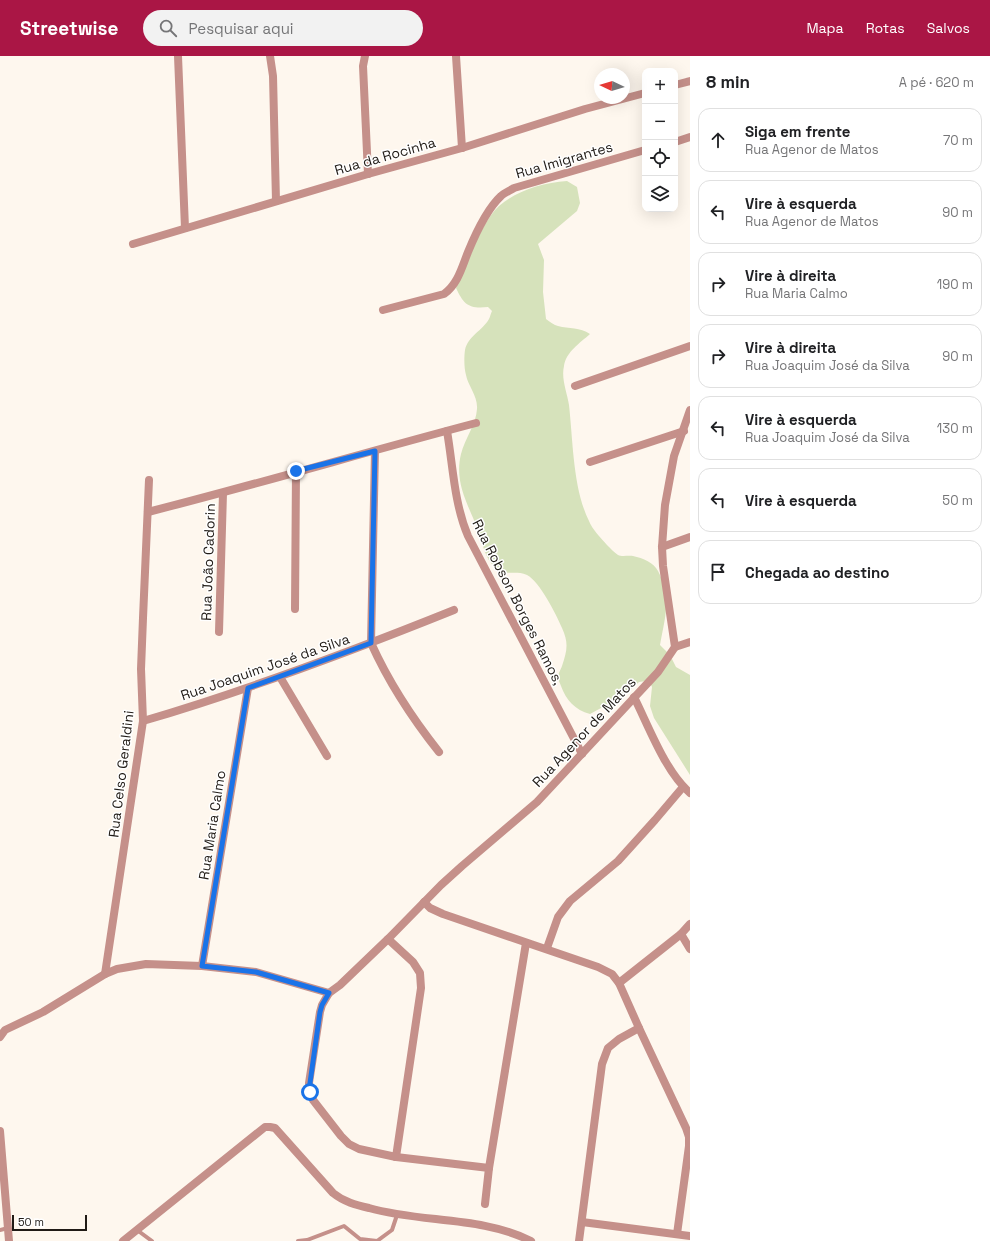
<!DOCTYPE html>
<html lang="pt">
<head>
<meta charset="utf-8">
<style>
  :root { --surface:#fff; --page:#f2f2f2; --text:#202124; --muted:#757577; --line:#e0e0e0; --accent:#aa1645 }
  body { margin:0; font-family:"Space Grotesk",sans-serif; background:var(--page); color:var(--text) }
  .controls { position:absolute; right:12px; top:12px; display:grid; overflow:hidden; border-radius:8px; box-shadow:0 4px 16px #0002 }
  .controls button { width:36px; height:36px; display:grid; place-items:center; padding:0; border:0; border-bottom:1px solid var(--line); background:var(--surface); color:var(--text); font:20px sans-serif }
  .compass { position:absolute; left:594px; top:12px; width:36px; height:36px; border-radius:50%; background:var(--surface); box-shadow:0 4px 16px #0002; rotate:274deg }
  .scale { position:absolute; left:12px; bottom:10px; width:75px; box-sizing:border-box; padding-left:4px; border:2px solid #201b16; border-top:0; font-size:11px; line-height:14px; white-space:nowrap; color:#201b16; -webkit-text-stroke:3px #fff; paint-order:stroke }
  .stop { position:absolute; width:12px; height:12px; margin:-9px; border:3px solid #1a73e8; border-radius:50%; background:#fff }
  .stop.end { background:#1a73e8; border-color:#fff; box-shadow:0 1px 4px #0008 }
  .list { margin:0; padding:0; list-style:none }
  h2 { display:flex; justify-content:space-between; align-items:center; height:52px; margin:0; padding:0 16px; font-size:17px }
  h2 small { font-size:13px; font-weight:400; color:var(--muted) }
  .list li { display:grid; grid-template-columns:26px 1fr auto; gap:12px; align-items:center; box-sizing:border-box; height:64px; margin:0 8px 8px; padding:0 8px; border:1px solid var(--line); border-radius:12px }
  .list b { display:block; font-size:15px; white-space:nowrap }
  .list p { margin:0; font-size:13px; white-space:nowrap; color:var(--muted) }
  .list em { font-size:13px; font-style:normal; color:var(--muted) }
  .icon { flex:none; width:22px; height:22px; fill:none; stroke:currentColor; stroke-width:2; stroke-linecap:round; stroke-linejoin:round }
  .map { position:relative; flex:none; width:690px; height:1185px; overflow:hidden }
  header { display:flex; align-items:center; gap:24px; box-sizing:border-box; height:56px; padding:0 20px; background:var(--accent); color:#fff }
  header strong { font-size:19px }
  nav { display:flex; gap:22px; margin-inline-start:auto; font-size:14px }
  .search { width:280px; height:36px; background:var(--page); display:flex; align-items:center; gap:10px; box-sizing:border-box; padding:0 14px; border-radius:22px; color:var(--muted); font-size:15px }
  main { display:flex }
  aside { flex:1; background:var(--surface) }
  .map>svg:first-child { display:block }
  .green { fill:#d6e2bb }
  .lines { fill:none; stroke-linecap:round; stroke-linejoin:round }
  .lane { stroke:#c5908a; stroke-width:4 }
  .street { stroke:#c5908a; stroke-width:8 }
  .route { stroke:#1a73e8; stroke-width:5 }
  .labels { text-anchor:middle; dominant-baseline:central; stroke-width:3; stroke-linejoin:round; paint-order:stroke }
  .street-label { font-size:14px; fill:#201b16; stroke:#fff }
</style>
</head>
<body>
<header>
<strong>Streetwise</strong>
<div class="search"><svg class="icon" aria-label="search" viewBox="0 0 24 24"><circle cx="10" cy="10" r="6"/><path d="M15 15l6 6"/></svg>Pesquisar aqui</div>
<nav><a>Mapa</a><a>Rotas</a><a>Salvos</a></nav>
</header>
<main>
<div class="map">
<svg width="690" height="1185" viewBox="0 0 690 1185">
  <rect width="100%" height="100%" fill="#fef7ee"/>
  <!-- green -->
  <path class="green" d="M 567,125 L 577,131 L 580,147 L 577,155 L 538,188 L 544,204 L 543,236 L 546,263 C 550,266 554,269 558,270 C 569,273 580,271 590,278 C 580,287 566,296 564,310 C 561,323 567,336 569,349 C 573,385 573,433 589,465 C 592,473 601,482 607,489 C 610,492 615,497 618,499 C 622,501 629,499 633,500 C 643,502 654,507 658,515 C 672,542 665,561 660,589 L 670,599 L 676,611 L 690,619 L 690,719 L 654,662 L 650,650 L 652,631 L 650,627 L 646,625 L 639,626 L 623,640 L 590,658 C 575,654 566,644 561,630 C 560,627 558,624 558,621 C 558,618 561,613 562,610 C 567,595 569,587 562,572 C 556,558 540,526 527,519 C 513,513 504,523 491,507 C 484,498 482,485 478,474 C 468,448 454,427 461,398 C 465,382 476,369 477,353 C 478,340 468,330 466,319 C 464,312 464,301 465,294 C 468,280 482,275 489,263 C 490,261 491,257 492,255 L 488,251 C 469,253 464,249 456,232 C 465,211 482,165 499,150 C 518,134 542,127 567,125 Z"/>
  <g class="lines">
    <!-- lane -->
    <g class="lane">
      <path d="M 0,1174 L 8,1172"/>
      <path d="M 137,1174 L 152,1185"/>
      <path d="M 298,1185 L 307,1184 L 344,1170 L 360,1183 L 377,1185 L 392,1174 L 397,1159"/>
    </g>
    <!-- street -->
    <g class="street">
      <path d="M 178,0 L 185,172"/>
      <path d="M 270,0 L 273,20 L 276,145"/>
      <path d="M 365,0 L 363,10 L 368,118"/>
      <path d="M 456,0 L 462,92"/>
      <path d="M 675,29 L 690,25"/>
      <path d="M 675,86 L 690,81"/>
      <path d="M 133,188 L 368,118 L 462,92 L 585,53 L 645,37"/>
      <path d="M 383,254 L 444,238 C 458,228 462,211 468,196 C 475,179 487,153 501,140 C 504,137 509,135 514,132 L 645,94"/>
      <path d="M 575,330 L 690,290"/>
      <path d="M 447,375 C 453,410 454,447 468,480 L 582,698"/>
      <path d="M 375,395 L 371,587 C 389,627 412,662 439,696"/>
      <path d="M 590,406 L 684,375"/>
      <path d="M 148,456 C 258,428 366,396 476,367"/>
      <path d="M 662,491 L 690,481"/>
      <path d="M 295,553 L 296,415"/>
      <path d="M 219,576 L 223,437"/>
      <path d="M 675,591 L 690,586"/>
      <path d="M 280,621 L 327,700"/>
      <path d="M 634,641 C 649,671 665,715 690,737"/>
      <path d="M 143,665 C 249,634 352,595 454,554"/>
      <path d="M 424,846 L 430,852 L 443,858 L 598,911 L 612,918 L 619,927 L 639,972 L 686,1072 L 689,1081 L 689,1090 L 677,1178"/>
      <path d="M 681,878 L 690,893"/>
      <path d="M 388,883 L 413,906 L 420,917 L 421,932 L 396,1101"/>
      <path d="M 547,892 L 558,861 L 570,845 L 618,805 L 655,764 L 683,731"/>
      <path d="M 202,910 L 248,632"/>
      <path d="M 105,918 L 143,665 L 141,613 L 143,562 L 149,424"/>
      <path d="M 619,927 L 681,878 L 690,868"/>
      <path d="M 0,981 L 5,974 L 43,956 L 105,918 L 117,913 L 146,908 L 202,910 L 256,916 L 329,937"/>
      <path d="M 0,1075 L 9,1185"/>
      <path d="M 489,1112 L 396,1101 L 359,1093 L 349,1088 L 341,1080 L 313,1044 L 310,1036 L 309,1027 L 320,956 L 322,949 L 329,937 L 340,929 L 388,883 L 441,829 L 462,810 L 537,746 L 658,616 L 675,591 L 663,510 L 662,491 L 665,449 L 674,400 L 690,354"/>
      <path d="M 485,1148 L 489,1112 L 526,887"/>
      <path d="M 582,1166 L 690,1180"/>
      <path d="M 123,1185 L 265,1071 L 270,1071 L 275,1072 L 333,1137 C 344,1146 356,1149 369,1152 C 421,1167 482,1160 531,1185"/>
      <path d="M 579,1185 L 602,1008 L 608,992 L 619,983 L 639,972"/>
    </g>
  </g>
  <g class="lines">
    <!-- route -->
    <path class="route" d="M 296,415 L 375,395 L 371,587 L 248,632 L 202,910 L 256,916 L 329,937 L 322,949 L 320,956 L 310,1027 L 310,1036"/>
  </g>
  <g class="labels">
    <!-- street labels -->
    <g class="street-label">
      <text transform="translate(385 100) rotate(-16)">Rua da Rocinha</text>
      <text transform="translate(564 104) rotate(-16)">Rua Imigrantes</text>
      <text transform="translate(208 506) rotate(-88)">Rua João Cadorin</text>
      <text transform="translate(518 546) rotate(63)">Rua Robson Borges Ramos,</text>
      <text transform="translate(265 611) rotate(-19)">Rua Joaquim José da Silva</text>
      <text transform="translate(584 676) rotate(-47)">Rua Agenor de Matos</text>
      <text transform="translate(121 718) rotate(-83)">Rua Celso Geraldini</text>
      <text transform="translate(212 769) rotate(-81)">Rua Maria Calmo</text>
    </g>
  </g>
</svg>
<div class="controls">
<button>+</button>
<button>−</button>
<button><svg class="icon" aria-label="locate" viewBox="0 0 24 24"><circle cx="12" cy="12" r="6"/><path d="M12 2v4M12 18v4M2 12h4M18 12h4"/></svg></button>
<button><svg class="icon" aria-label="layers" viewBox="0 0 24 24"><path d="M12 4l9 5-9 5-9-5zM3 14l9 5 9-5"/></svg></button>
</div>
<svg class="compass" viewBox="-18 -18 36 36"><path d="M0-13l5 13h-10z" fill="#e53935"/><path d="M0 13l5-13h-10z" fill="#757577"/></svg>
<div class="scale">50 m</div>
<div class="stop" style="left:310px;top:1036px"></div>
<div class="stop end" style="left:296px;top:415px"></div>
</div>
<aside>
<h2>8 min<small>A pé · 620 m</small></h2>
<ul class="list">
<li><svg class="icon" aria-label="ahead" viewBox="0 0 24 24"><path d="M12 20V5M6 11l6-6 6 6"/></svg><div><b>Siga em frente</b><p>Rua Agenor de Matos</p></div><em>70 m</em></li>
<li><svg class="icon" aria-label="left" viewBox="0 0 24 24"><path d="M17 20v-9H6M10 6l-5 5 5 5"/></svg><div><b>Vire à esquerda</b><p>Rua Agenor de Matos</p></div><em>90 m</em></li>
<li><svg class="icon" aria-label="right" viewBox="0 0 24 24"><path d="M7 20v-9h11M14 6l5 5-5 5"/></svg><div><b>Vire à direita</b><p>Rua Maria Calmo</p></div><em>190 m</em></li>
<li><svg class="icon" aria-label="right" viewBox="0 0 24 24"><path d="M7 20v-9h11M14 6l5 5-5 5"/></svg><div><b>Vire à direita</b><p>Rua Joaquim José da Silva</p></div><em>90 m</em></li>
<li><svg class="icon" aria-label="left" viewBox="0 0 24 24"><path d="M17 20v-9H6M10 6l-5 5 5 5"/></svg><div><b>Vire à esquerda</b><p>Rua Joaquim José da Silva</p></div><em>130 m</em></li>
<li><svg class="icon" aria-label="left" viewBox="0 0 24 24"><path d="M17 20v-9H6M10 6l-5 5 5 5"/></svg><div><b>Vire à esquerda</b></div><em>50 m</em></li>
<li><svg class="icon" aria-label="arrive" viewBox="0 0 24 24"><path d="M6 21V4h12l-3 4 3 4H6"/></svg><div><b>Chegada ao destino</b></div></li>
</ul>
</aside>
</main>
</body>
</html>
